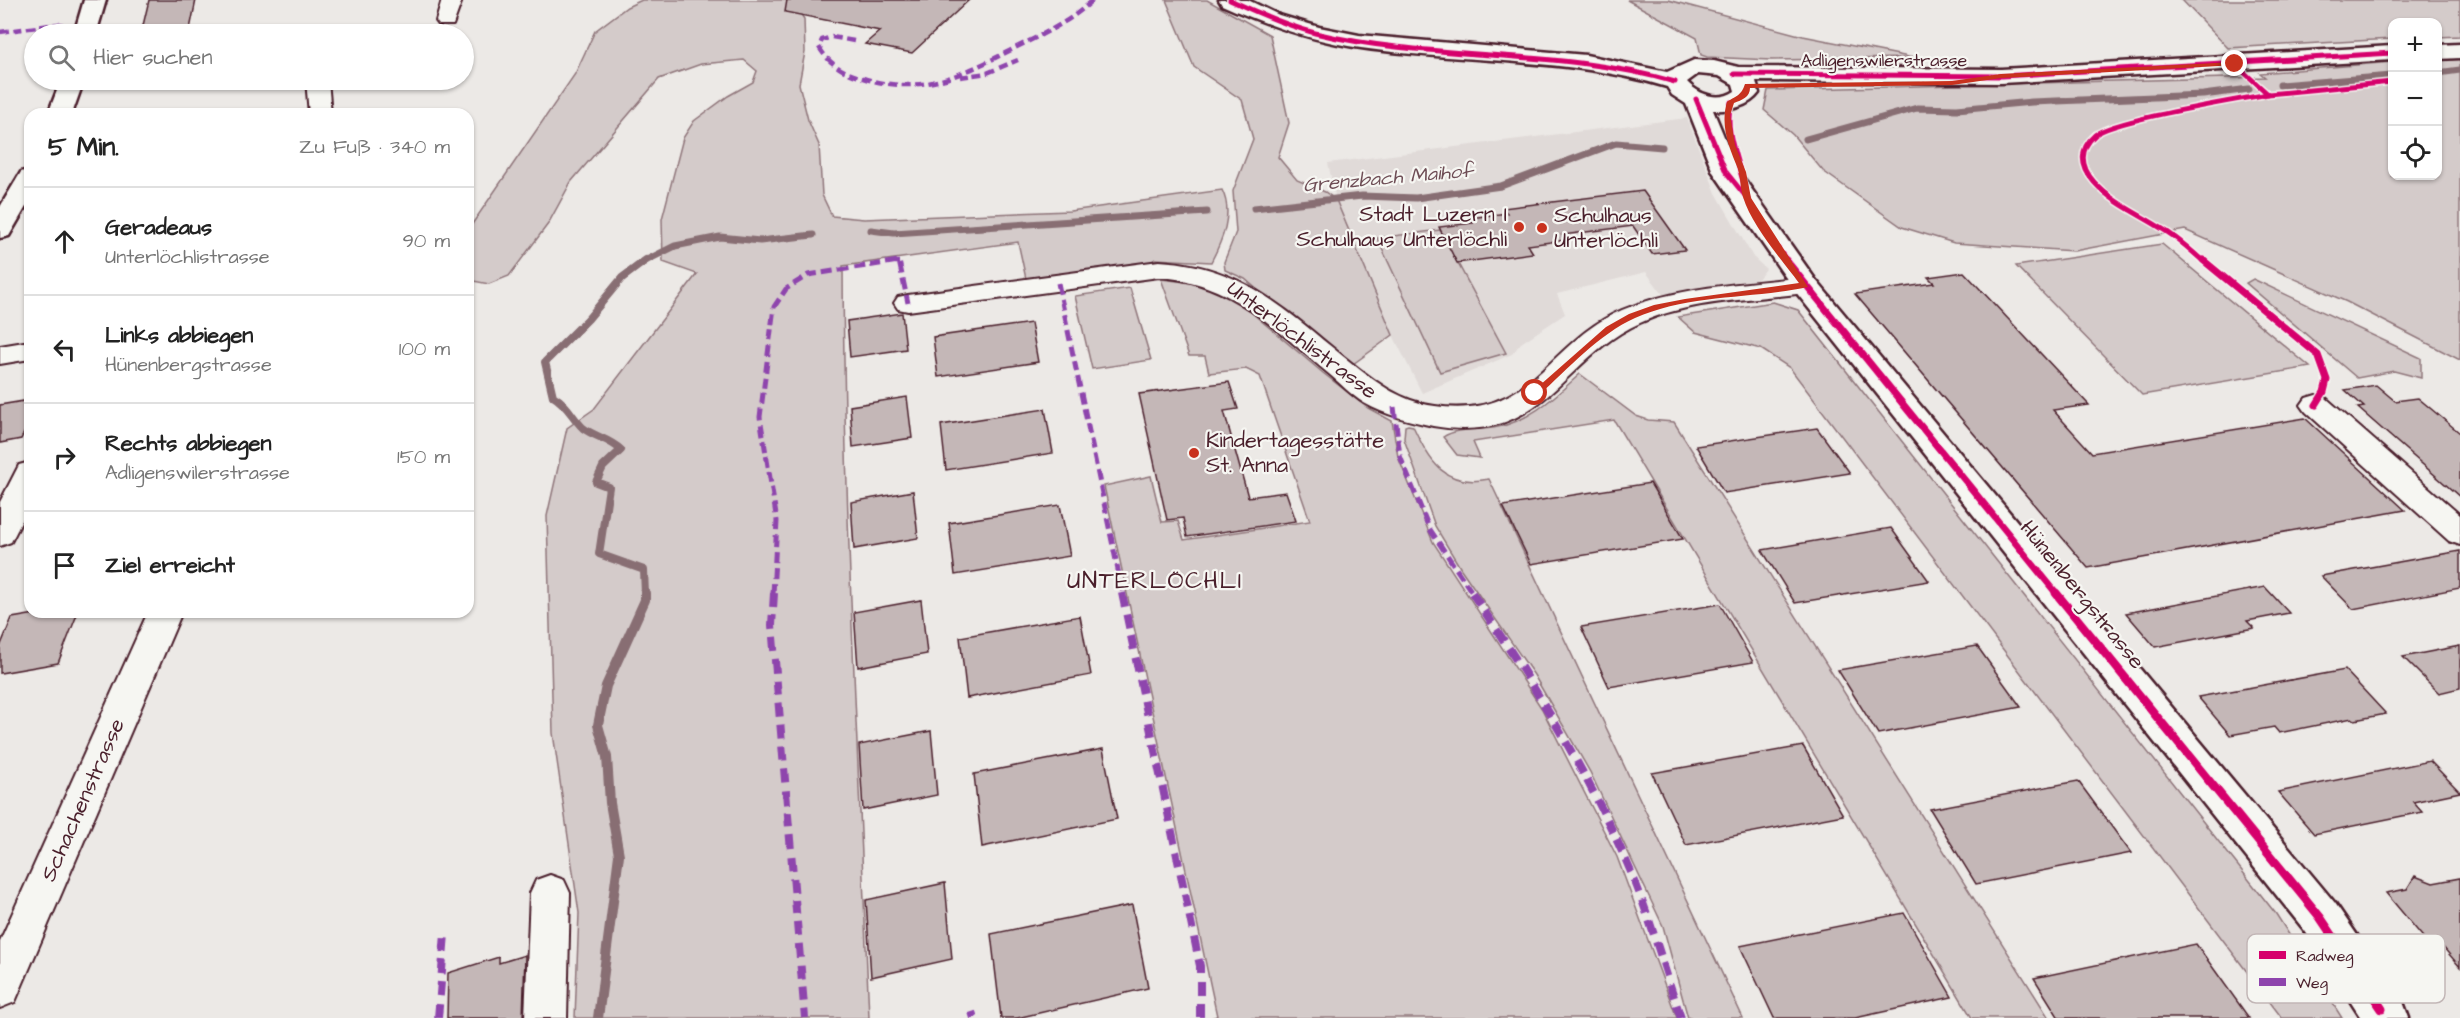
<!DOCTYPE html>
<html lang="de">
<head>
<meta charset="utf-8">
<style>
  :root { --surface:#fff; --page:#f6f6f6; --text:#222; --muted:#767676; --line:#e0e0e0 }
  body { margin:0; font-family:"Architects Daughter",sans-serif; background:var(--page); color:var(--text) }
  .controls { position:absolute; right:18px; top:18px; display:grid; overflow:hidden; border-radius:12px; box-shadow:0 2px 4px #0004 }
  .controls button { width:54px; height:54px; display:grid; place-items:center; padding:0; border:0; border-bottom:2px solid var(--line); background:var(--surface); color:var(--text); font:30px sans-serif }
  .stop { position:absolute; width:18px; height:18px; margin:-14px; border:4px solid #c8321e; border-radius:50%; background:#fff }
  .stop.end { background:#c8321e; border-color:#fff; box-shadow:0 2px 6px #0008 }
  .list { margin:0; padding:0; list-style:none }
  h2 { display:flex; justify-content:space-between; align-items:center; height:78px; margin:0; padding:0 24px; font-size:26px }
  h2 small { font-size:20px; font-weight:400; color:var(--muted) }
  .list li { display:grid; grid-template-columns:39px 1fr auto; gap:18px; align-items:center; box-sizing:border-box; height:108px; padding:0 24px; border-top:2px solid var(--line) }
  .list b { display:block; font-size:22px; white-space:nowrap }
  .list p { margin:0; font-size:20px; white-space:nowrap; color:var(--muted) }
  .list em { font-size:20px; font-style:normal; color:var(--muted) }
  .icon { flex:none; width:33px; height:33px; fill:none; stroke:currentColor; stroke-width:2; stroke-linecap:round; stroke-linejoin:round }
  .map { position:relative; flex:none; width:2460px; height:1018px; overflow:hidden }
  .search { position:absolute; background:var(--surface); box-shadow:0 2px 4px #0004; left:24px; top:24px; width:450px; height:66px; display:flex; align-items:center; gap:15px; box-sizing:border-box; padding:0 21px; border-radius:33px; color:var(--muted); font-size:22px }
  .panel { position:absolute; background:var(--surface); box-shadow:0 2px 4px #0004; left:24px; top:108px; width:450px; height:510px; border-radius:18px }
  .map>svg:first-child { display:block }
  .built { fill:#e0dad8 }
  .green { fill:#d4cbca; stroke:#8f757a; stroke-width:1.5 }
  .lines { fill:none; stroke-linecap:round; stroke-linejoin:round }
  .stream-far2 { stroke:#886e73; stroke-width:7 }
  .stream-far1 { stroke:#886e73; stroke-width:8 }
  .stream { stroke:#886e73; stroke-width:10 }
  .building { fill:#c4b7b7; stroke:#4a1f2b; stroke-width:1.5 }
  .street-casing { stroke:#4a1f2b; stroke-width:4 }
  .secondary-casing { stroke:#4a1f2b; stroke-width:5 }
  .primary-casing { stroke:#4a1f2b; stroke-width:5 }
  .street { fill:#f6f6f2; fill-rule:evenodd }
  .secondary { fill:#f6f6f2; fill-rule:evenodd }
  .primary { fill:#f6f6f2; fill-rule:evenodd }
  .quiet-far2 { stroke:#8e44ad; stroke-width:4.5; stroke-dasharray:9 4.5; stroke-linecap:butt }
  .quiet-far1 { stroke:#8e44ad; stroke-width:5; stroke-dasharray:11 5; stroke-linecap:butt }
  .quiet { stroke:#8e44ad; stroke-width:8; stroke-dasharray:14 8; stroke-linecap:butt }
  .cycleway-far2-casing { stroke:#f6f6f2; stroke-width:8 }
  .cycleway-far1-casing { stroke:#f6f6f2; stroke-width:10 }
  .cycleway-casing { stroke:#f6f6f2; stroke-width:13 }
  .cycleway-far2 { stroke:#d6006c; stroke-width:5 }
  .cycleway-far1 { stroke:#d6006c; stroke-width:7 }
  .cycleway { stroke:#d6006c; stroke-width:9 }
  .route { fill:#c8321e }
  .poi-dot { fill:#c8321e; stroke:#f6f6f2; stroke-width:2 }
  .labels { text-anchor:middle; dominant-baseline:central; stroke-width:4.5; stroke-linejoin:round; paint-order:stroke }
  .far-street-label { font-size:18px; fill:#4a1f2b; stroke:#f6f6f2 }
  .far-water-label { font-size:20px; font-style:italic; fill:#6e4d55; stroke:#f6f6f2 }
  .poi-label { font-size:22px; fill:#4a1f2b; stroke:#f6f6f2; text-anchor:start }
  .street-label { font-size:22px; fill:#4a1f2b; stroke:#f6f6f2 }
  .neighbourhood-label { font-size:24px; letter-spacing:1.5px; fill:#4a1f2b; stroke:#f6f6f2 }
  .key { fill:#f6f6f2; stroke:#c2b6b6; stroke-width:1.5 }
  .key-label { font-size:16px; fill:#4a1f2b }
</style>
</head>
<body>
<div class="map">
<svg width="2460" height="1018" viewBox="0 0 2460 1018">
  <rect width="100%" height="100%" fill="#ece9e6"/>
  <filter id="ink" filterUnits="userSpaceOnUse"><feTurbulence type="fractalNoise" baseFrequency=".0167" numOctaves="2"/><feDisplacementMap in="SourceGraphic" scale="12" xChannelSelector="R" yChannelSelector="G"/><feConvolveMatrix kernelMatrix="1 2 1 2 8 2 1 2 1" color-interpolation-filters="sRGB"/></filter>
  <g filter="url(#ink)">
    <!-- built -->
    <path class="built" d="M 1687,118 L 1716,193 L 1753,257 L 1766,269 L 1758,279 L 1748,285 L 1665,297 L 1646,272 L 1557,294 L 1565,314 L 1521,343 L 1512,354 L 1422,393 L 1393,335 L 1336,200 L 1328,163 Z"/>
    <!-- green -->
    <g class="green">
      <path d="M 642,0 L 791,0 L 804,19 L 805,52 L 799,84 L 808,120 L 819,145 L 822,195 L 832,216 L 864,219 L 1070,211 L 1222,190 C 1234,214 1222,241 1211,262 L 1155,259 L 1150,263 L 1026,279 L 1018,242 L 843,266 C 844,517 859,767 869,1018 L 575,1018 L 579,913 L 553,733 L 547,516 L 567,428 L 594,409 L 697,274 L 663,262 L 662,219 L 683,138 L 694,121 L 728,96 L 753,82 L 757,71 L 744,60 L 701,64 L 659,79 L 571,182 L 548,224 L 509,276 L 489,284 L 468,280 L 468,230 L 575,74 L 595,31 L 627,7 Z"/>
      <path d="M 1166,0 L 1207,0 L 1270,35 L 1289,123 L 1278,157 L 1297,180 L 1325,192 L 1336,200 L 1393,335 L 1353,364 L 1331,355 L 1245,279 L 1225,270 L 1224,262 L 1236,232 L 1233,191 L 1253,139 L 1242,100 L 1194,67 Z"/>
      <path d="M 1627,0 L 1668,0 L 1803,36 L 1914,58 L 1771,60 L 1707,57 L 1701,55 L 1697,38 Z"/>
      <path d="M 2182,0 L 2460,0 L 2460,36 L 2438,37 L 2438,22 L 2392,22 L 2392,39 L 2228,48 Z"/>
      <path d="M 2460,58 L 2460,360 L 2347,302 L 2185,230 L 2074,251 L 1954,243 L 1902,227 L 1823,171 L 1793,135 L 1764,110 L 1768,90 L 2265,77 L 2260,73 L 2392,62 L 2392,176 L 2438,176 L 2438,59 Z"/>
      <path d="M 1440,230 L 1506,353 L 1440,372 L 1377,238 Z"/>
      <path d="M 2162,244 L 2310,367 L 2142,395 L 2016,266 Z"/>
      <path d="M 1161,279 L 1210,285 L 1233,297 L 1323,373 L 1368,408 L 1392,421 L 1398,457 L 1433,542 L 1542,709 L 1617,857 L 1677,1018 L 1211,1018 L 1217,1016 L 1104,486 L 1151,476 L 1162,522 L 1178,521 L 1184,540 L 1310,521 L 1260,376 L 1246,369 L 1209,373 L 1205,356 L 1189,356 Z"/>
      <path d="M 2253,279 L 2421,358 L 2421,378 L 2394,371 L 2357,378 L 2246,283 Z"/>
      <path d="M 1130,288 L 1151,360 L 1092,369 L 1075,296 Z"/>
      <path d="M 1773,302 L 1798,310 L 2276,914 L 2342,1018 L 2282,1018 L 1790,368 L 1761,349 L 1695,332 L 1678,317 Z"/>
      <path d="M 1580,374 L 1636,416 L 1648,420 L 1674,422 L 2049,1018 L 1972,1018 L 1614,420 L 1473,442 L 1480,458 L 1457,455 L 1443,437 C 1458,427 1480,431 1498,427 C 1532,420 1555,396 1580,374 Z"/>
      <path d="M 1408,425 L 1413,426 C 1430,462 1444,488 1489,479 L 1743,1018 L 1688,1018 L 1663,926 L 1590,772 L 1534,675 L 1461,569 L 1435,526 L 1404,439 L 1405,426 Z"/>
    </g>
    <g class="lines">
      <!-- stream-far2 -->
      <g class="stream-far2">
        <path d="M 2438,73 L 2460,70"/>
        <path d="M 2280,85 L 2392,76"/>
        <path d="M 1806,139 L 1917,108 L 1957,109 L 2032,102 L 2203,95 L 2249,89"/>
        <path d="M 1254,208 L 1362,196 L 1416,198 L 1501,186 L 1616,143 L 1662,147"/>
        <path d="M 871,230 L 894,233 L 1207,212"/>
        <path d="M 643,262 L 675,246 L 720,237 L 760,241 L 813,235"/>
      </g>
      <!-- stream-far1 -->
      <path class="stream-far1" d="M 645,594 L 644,570 L 599,554 L 609,487 L 596,482 L 603,467 L 621,450 C 610,439 595,437 583,428 C 572,417 567,404 553,396 L 545,362 L 588,319 L 622,278 L 646,260"/>
      <!-- stream -->
      <path class="stream" d="M 598,1018 L 619,855 L 610,803 L 607,757 L 598,725 L 606,686 L 645,600 L 645,593"/>
    </g>
    <!-- building -->
    <g class="building">
      <path d="M 149,0 L 196,0 L 189,34 L 141,34 Z"/>
      <path d="M 787,0 L 969,0 L 912,53 L 865,44 L 880,31 L 785,12 Z"/>
      <path d="M 1643,191 L 1685,250 L 1652,254 L 1633,226 L 1562,235 L 1566,240 L 1528,245 L 1533,253 L 1457,263 L 1439,227 L 1473,223 L 1470,218 L 1507,213 L 1503,208 Z"/>
      <path d="M 1964,272 L 2089,405 L 2053,410 L 2092,453 L 2305,418 L 2405,510 L 2088,568 L 1855,294 L 1934,283 L 1928,277 Z"/>
      <path d="M 902,313 L 906,349 L 850,357 L 847,321 Z"/>
      <path d="M 1031,323 L 1038,362 L 938,377 L 933,337 Z"/>
      <path d="M 1229,382 L 1238,409 L 1224,411 L 1248,497 L 1286,492 L 1296,521 L 1187,537 L 1183,518 L 1167,520 L 1139,394 Z"/>
      <path d="M 2376,385 L 2395,401 L 2418,398 L 2460,433 L 2460,497 L 2358,408 L 2364,407 L 2345,390 Z"/>
      <path d="M 907,397 L 912,438 L 853,447 L 850,406 Z"/>
      <path d="M 30,400 L 30,421 L 21,439 L 0,443 L 0,405 Z"/>
      <path d="M 1045,409 L 1053,453 L 946,470 L 941,425 Z"/>
      <path d="M 1817,428 L 1850,473 L 1724,493 L 1696,446 Z"/>
      <path d="M 1650,483 L 1683,539 L 1531,564 L 1503,506 Z"/>
      <path d="M 913,491 L 918,538 L 854,549 L 851,502 Z"/>
      <path d="M 1060,505 L 1070,556 L 955,575 L 949,523 Z"/>
      <path d="M 1891,528 L 1929,581 L 1795,603 L 1762,550 Z"/>
      <path d="M 2460,551 L 2460,588 L 2353,609 L 2321,576 Z"/>
      <path d="M 2265,587 L 2289,613 L 2247,621 L 2254,628 L 2155,647 L 2126,613 Z"/>
      <path d="M 921,600 L 927,654 L 858,667 L 854,612 Z"/>
      <path d="M 1720,604 L 1753,662 L 1609,687 L 1581,627 Z"/>
      <path d="M 47,612 L 78,612 L 58,663 L 0,673 L 0,647 L 12,618 Z"/>
      <path d="M 1080,616 L 1091,675 L 967,698 L 960,637 Z"/>
      <path d="M 1977,646 L 2021,707 L 1878,734 L 1838,670 Z"/>
      <path d="M 2460,646 L 2460,688 L 2439,693 L 2403,657 Z"/>
      <path d="M 2345,670 L 2386,714 L 2355,720 L 2352,718 L 2279,733 L 2274,727 L 2230,735 L 2198,697 Z"/>
      <path d="M 931,731 L 937,795 L 863,810 L 859,745 Z"/>
      <path d="M 1803,746 L 1843,815 L 1686,845 L 1652,773 Z"/>
      <path d="M 1103,749 L 1117,819 L 982,847 L 974,774 Z"/>
      <path d="M 2430,761 L 2460,792 L 2413,802 L 2422,812 L 2314,834 L 2278,792 Z"/>
      <path d="M 2078,781 L 2131,853 L 1976,884 L 1930,809 Z"/>
      <path d="M 2415,876 L 2433,883 L 2460,878 L 2460,967 L 2437,940 L 2427,942 L 2386,893 L 2407,889 Z"/>
      <path d="M 945,883 L 952,959 L 871,977 L 866,900 Z"/>
      <path d="M 1132,905 L 1148,988 L 1017,1018 L 1001,1018 L 991,934 Z"/>
      <path d="M 1904,913 L 1952,997 L 1855,1018 L 1774,1018 L 1740,946 Z"/>
      <path d="M 2196,944 L 2249,1018 L 2059,1018 L 2034,978 Z"/>
      <path d="M 525,955 L 523,1018 L 447,1018 L 448,973 L 499,957 L 499,963 Z"/>
    </g>
    <g class="lines">
      <!-- street casing -->
      <g class="street-casing">
        <g id="street">
          <path d="M 442,0 L 462,0 L 453,25 L 439,25 L 436,21 Z"/>
          <path d="M 313,27 L 320,29 L 323,34 L 303,34 L 306,29 Z"/>
          <path d="M 306,80 L 328,80 L 331,114 L 309,114 Z"/>
          <path d="M 1159,261 C 1241,265 1284,309 1344,357 C 1373,380 1398,401 1435,406 C 1533,420 1547,342 1622,310 C 1679,286 1744,284 1805,277 L 1814,279 L 1818,285 L 1814,291 L 1805,293 C 1751,300 1691,300 1640,323 C 1560,359 1544,446 1433,426 C 1410,421 1385,415 1364,403 C 1351,395 1340,383 1329,374 C 1276,330 1231,281 1159,277 L 908,311 L 898,309 L 894,303 L 898,297 L 908,295 Z"/>
          <path d="M 30,341 L 30,359 L 0,364 L 0,346 Z"/>
          <path d="M 2316,395 L 2326,398 L 2460,515 L 2460,545 L 2449,541 L 2306,412 L 2301,405 L 2306,398 Z"/>
          <path d="M 30,462 L 30,505 L 11,542 L 0,546 L 0,502 L 19,465 Z"/>
          <path d="M 148,612 L 182,612 L 15,1002 L 0,1008 L 0,941 Z"/>
          <path d="M 550,875 L 564,880 L 570,893 L 567,1018 L 525,1018 L 530,893 L 536,880 Z"/>
        </g>
      </g>
      <!-- secondary casing -->
      <g class="secondary-casing">
        <g id="secondary">
          <path d="M 1219,0 L 1248,0 L 1279,15 L 1319,27 L 1359,35 L 1586,55 L 1667,72 L 1694,60 L 1714,61 L 1738,67 L 2001,69 L 2392,46 L 2392,60 L 2001,83 L 1756,81 L 1759,93 C 1749,107 1729,111 1713,110 L 1738,170 L 1815,279 L 2335,903 L 2403,1002 L 2409,1018 L 2361,1018 L 2305,931 L 1795,291 L 1713,172 L 1686,104 L 1672,95 L 1667,87 C 1567,57 1463,63 1361,48 C 1312,41 1267,25 1222,5 ZM 1698,74 L 1719,76 L 1733,84 L 1735,91 C 1719,102 1699,95 1687,82 Z"/>
          <path d="M 2460,44 L 2460,58 L 2438,59 L 2438,45 Z"/>
        </g>
      </g>
      <!-- primary casing -->
      <g class="primary-casing">
        <g id="primary">
          <path d="M 84,0 L 106,0 L 96,34 L 74,34 Z"/>
          <path d="M 61,80 L 84,80 L 72,114 L 48,114 Z"/>
          <path d="M 30,169 L 30,200 L 9,236 L 0,238 L 0,207 L 21,172 Z"/>
        </g>
      </g>
      <!-- street -->
      <use href="#street" class="street"/>
      <!-- secondary -->
      <use href="#secondary" class="secondary"/>
      <!-- primary -->
      <use href="#primary" class="primary"/>
      <!-- quiet-far2 -->
      <g class="quiet-far2">
        <path d="M 0,32 L 59,24 L 72,26"/>
        <path d="M 854,41 L 832,37 L 822,40 L 819,47 C 829,64 844,73 863,78 C 922,97 963,74 1015,48 C 1043,34 1070,22 1093,0"/>
        <path d="M 960,77 L 987,73 L 1018,60"/>
        <path d="M 895,262 L 899,262"/>
      </g>
      <!-- quiet-far1 -->
      <g class="quiet-far1">
        <path d="M 1058,283 L 1123,594"/>
        <path d="M 1394,407 L 1400,456 L 1429,528 L 1473,594"/>
        <path d="M 773,594 L 777,521 L 760,417 L 774,307 L 786,289 L 808,275 L 899,261 L 908,303"/>
      </g>
      <!-- quiet -->
      <g class="quiet">
        <path d="M 774,593 L 772,625 L 805,1018"/>
        <path d="M 1122,593 L 1200,966 L 1200,1018"/>
        <path d="M 1472,593 C 1534,684 1591,777 1634,879 C 1652,924 1665,972 1681,1018"/>
        <path d="M 972,1012 L 974,1018"/>
        <path d="M 438,1018 L 445,934"/>
      </g>
      <!-- cycleway-far2 casing -->
      <g class="cycleway-far2-casing">
        <g id="cycleway-far2">
          <path d="M 1230,0 C 1258,13 1285,25 1315,33 C 1433,62 1556,47 1675,82"/>
          <path d="M 1734,74 L 2001,76 L 2392,53"/>
          <path d="M 2268,94 L 2392,82"/>
          <path d="M 1696,99 L 1726,172 L 1747,198 L 1770,238 L 1788,262"/>
          <path d="M 1731,102 C 1723,135 1741,165 1747,198"/>
          <path d="M 2204,262 C 2194,253 2184,244 2173,236 C 2147,217 2115,206 2094,182 C 2080,166 2079,149 2095,135 C 2112,120 2238,100 2268,94 L 2235,64"/>
        </g>
      </g>
      <!-- cycleway-far1 casing -->
      <g class="cycleway-far1-casing">
        <g id="cycleway-far1">
          <path d="M 1786,260 L 2057,594"/>
          <path d="M 2203,260 L 2318,355 L 2327,380 L 2324,392 L 2316,405"/>
        </g>
      </g>
      <!-- cycleway casing -->
      <g class="cycleway-casing">
        <path id="cycleway" d="M 2056,593 L 2320,917 L 2382,1009"/>
      </g>
      <!-- cycleway-far2 -->
      <use href="#cycleway-far2" class="cycleway-far2"/>
      <!-- cycleway-far1 -->
      <use href="#cycleway-far1" class="cycleway-far1"/>
      <!-- cycleway -->
      <use href="#cycleway" class="cycleway"/>
    </g>
  </g>
  <!-- route -->
  <path class="route" d="M 2235,62 L 2237,65 L 2001,78 L 1952,85 L 1750,88 C 1750,97 1742,100 1734,103 L 1730,115 L 1735,145 L 1746,172 L 1751,198 L 1808,287 C 1752,299 1689,294 1635,318 C 1599,334 1568,369 1539,395 L 1531,393 L 1606,327 L 1629,314 L 1654,305 L 1685,299 L 1799,283 C 1781,259 1752,226 1743,197 C 1740,188 1741,178 1738,169 C 1729,147 1720,126 1727,102 C 1737,95 1741,96 1745,84 L 1952,81 L 2001,74 Z"/>
  <!-- markers -->
  <g class="poi-dot">
    <circle cx="1519" cy="227" r="6"/>
    <circle cx="1542" cy="228" r="6"/>
    <circle cx="1194" cy="453" r="6"/>
  </g>
  <g class="labels">
    <!-- far-street labels -->
    <g class="far-street-label">
      <text x="1884" y="60">Adligenswilerstrasse</text>
    </g>
    <!-- far-water labels -->
    <g class="far-water-label">
      <text transform="translate(1388 178) rotate(-5)">Grenzbach Maihof</text>
    </g>
    <!-- poi labels -->
    <g class="poi-label">
      <text x="1507" y="214" text-anchor="end">Stadt Luzern I<tspan x="1507" dy="25">Schulhaus Unterlöchli</tspan></text>
      <text x="1554" y="215">Schulhaus<tspan x="1554" dy="25">Unterlöchli</tspan></text>
      <text x="1206" y="440">Kindertagesstätte<tspan x="1206" dy="25">St. Anna</tspan></text>
    </g>
    <!-- street labels -->
    <g class="street-label">
      <text transform="translate(1302 340) rotate(37)">Unterlöchlistrasse</text>
      <text transform="translate(2082 595) rotate(51)">Hünenbergstrasse</text>
      <text transform="translate(83 800) rotate(-66)">Schachenstrasse</text>
    </g>
    <!-- neighbourhood labels -->
    <g class="neighbourhood-label">
      <text x="1155" y="581">UNTERLÖCHLI</text>
    </g>
  </g>
  <!-- legend -->
  <rect x="2247" y="934" width="198" height="69" rx="9" class="key"/>
  <rect x="2259" y="951" width="27" height="8" fill="#d6006c"/>
  <rect x="2259" y="978" width="27" height="8" fill="#8e44ad"/>
  <g class="key-label">
    <text x="2296" y="961">Radweg</text>
    <text x="2296" y="988">Weg</text>
  </g>
</svg>
<div class="controls">
<button>+</button>
<button>−</button>
<button><svg class="icon" aria-label="locate" viewBox="0 0 24 24"><circle cx="12" cy="12" r="6"/><path d="M12 2v4M12 18v4M2 12h4M18 12h4"/></svg></button>
</div>
<div class="stop" style="left:1535px;top:393px"></div>
<div class="stop end" style="left:2235px;top:64px"></div>
<div class="search"><svg class="icon" aria-label="search" viewBox="0 0 24 24"><circle cx="10" cy="10" r="6"/><path d="M15 15l6 6"/></svg>Hier suchen</div>
<section class="panel">
<h2>5 Min.<small>Zu Fuß · 340 m</small></h2>
<ul class="list">
<li><svg class="icon" aria-label="ahead" viewBox="0 0 24 24"><path d="M12 20V5M6 11l6-6 6 6"/></svg><div><b>Geradeaus</b><p>Unterlöchlistrasse</p></div><em>90 m</em></li>
<li><svg class="icon" aria-label="left" viewBox="0 0 24 24"><path d="M17 20v-9H6M10 6l-5 5 5 5"/></svg><div><b>Links abbiegen</b><p>Hünenbergstrasse</p></div><em>100 m</em></li>
<li><svg class="icon" aria-label="right" viewBox="0 0 24 24"><path d="M7 20v-9h11M14 6l5 5-5 5"/></svg><div><b>Rechts abbiegen</b><p>Adligenswilerstrasse</p></div><em>150 m</em></li>
<li><svg class="icon" aria-label="arrive" viewBox="0 0 24 24"><path d="M6 21V4h12l-3 4 3 4H6"/></svg><div><b>Ziel erreicht</b></div></li>
</ul>
</section>
</div>
</body>
</html>
